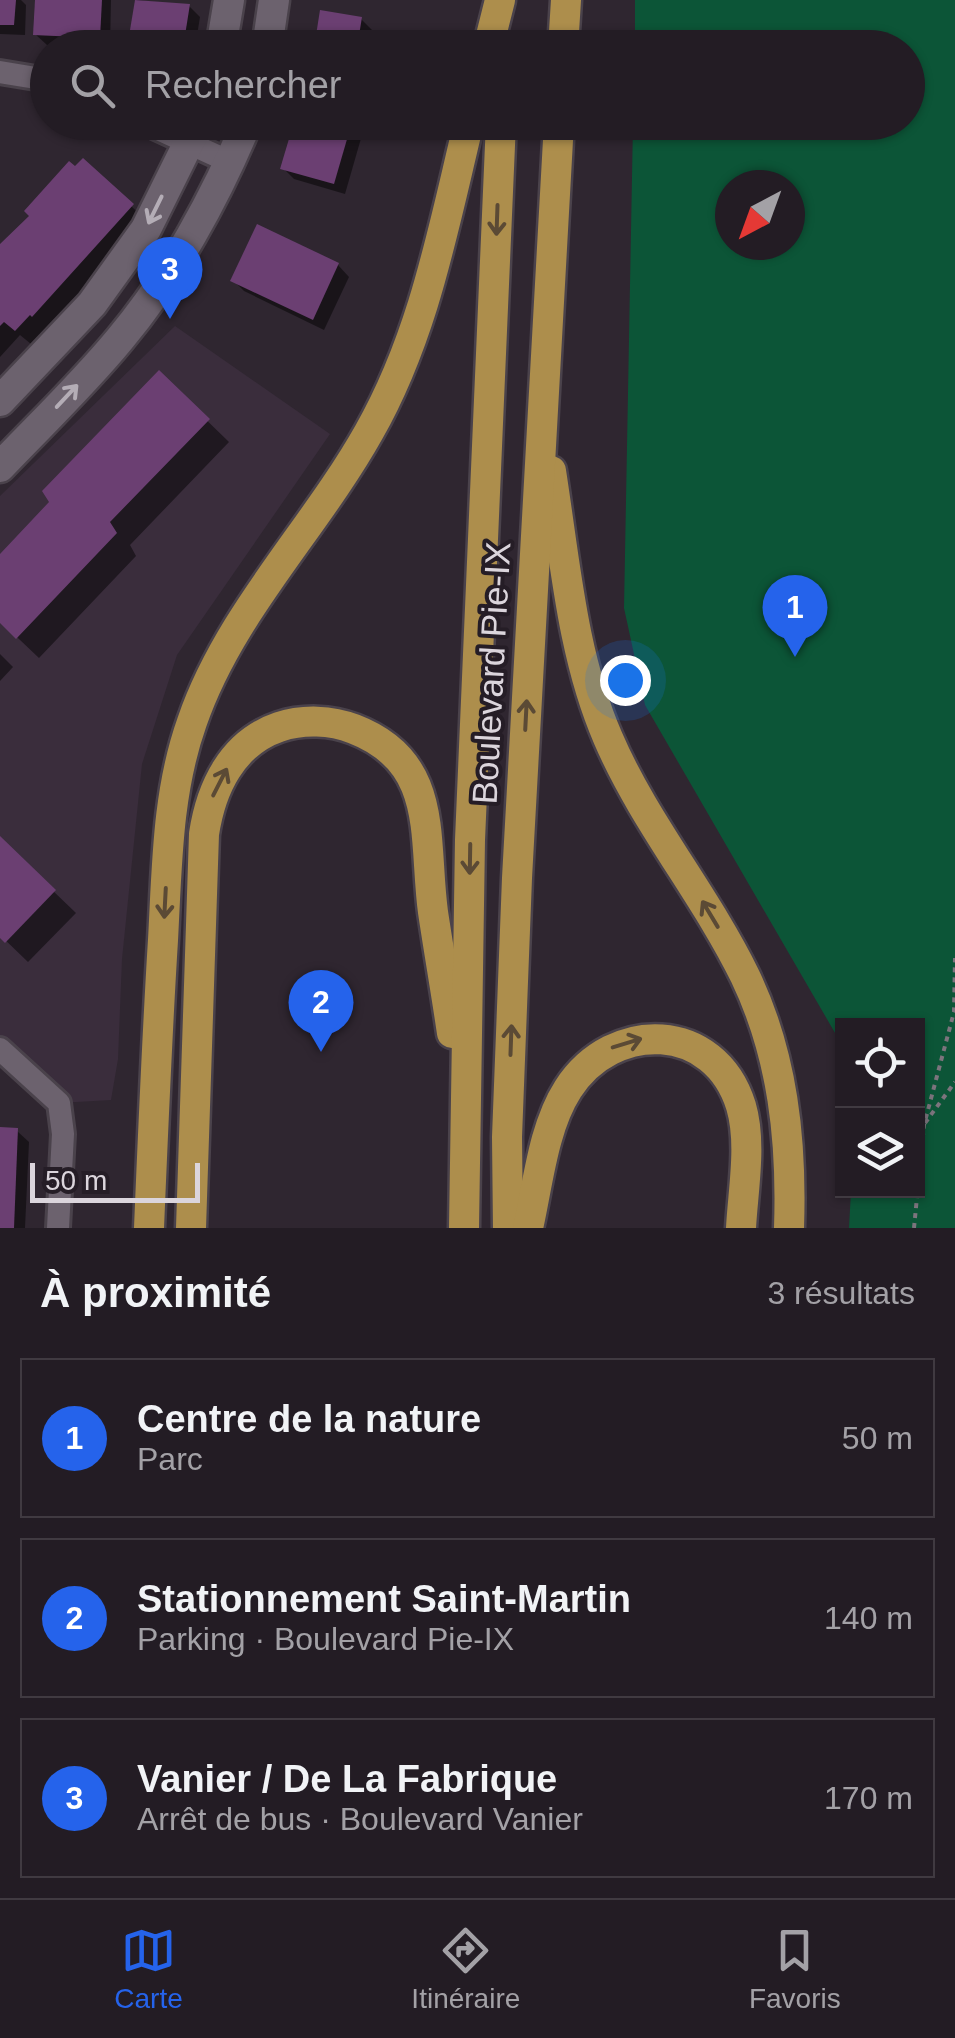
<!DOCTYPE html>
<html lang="fr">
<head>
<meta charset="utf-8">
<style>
  :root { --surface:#231c24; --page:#2b252c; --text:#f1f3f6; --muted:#a3a1a6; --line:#403a41; --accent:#2563eb }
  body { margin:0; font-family:Helvetica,sans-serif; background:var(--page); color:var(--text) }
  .controls { position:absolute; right:30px; bottom:30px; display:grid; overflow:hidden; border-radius:0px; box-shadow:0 2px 8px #0004 }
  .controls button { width:90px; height:90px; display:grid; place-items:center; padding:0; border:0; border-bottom:2px solid var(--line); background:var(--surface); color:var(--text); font:50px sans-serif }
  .compass { position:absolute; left:715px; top:170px; width:90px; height:90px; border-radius:50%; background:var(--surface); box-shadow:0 2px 8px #0004; rotate:221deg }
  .scale { position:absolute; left:30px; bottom:25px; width:170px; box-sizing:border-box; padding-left:10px; border:5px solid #dbd5dc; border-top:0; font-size:28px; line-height:35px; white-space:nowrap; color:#dbd5dc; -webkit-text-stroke:8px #251d26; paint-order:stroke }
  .you { position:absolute; left:625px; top:680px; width:35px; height:35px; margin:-25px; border:8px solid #fff; border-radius:50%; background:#1a73e8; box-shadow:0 0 0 15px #1a73e833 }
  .badge { display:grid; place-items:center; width:65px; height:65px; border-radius:50%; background:var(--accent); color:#fff; font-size:32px; font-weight:700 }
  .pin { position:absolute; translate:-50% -82px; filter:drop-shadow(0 2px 5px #0008) }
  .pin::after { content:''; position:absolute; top:52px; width:35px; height:30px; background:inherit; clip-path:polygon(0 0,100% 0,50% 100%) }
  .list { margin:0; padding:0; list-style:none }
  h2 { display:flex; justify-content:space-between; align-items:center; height:130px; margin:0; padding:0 40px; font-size:42px }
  h2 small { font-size:32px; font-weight:400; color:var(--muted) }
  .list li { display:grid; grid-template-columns:65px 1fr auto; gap:30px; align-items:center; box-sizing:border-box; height:160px; margin:0 20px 20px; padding:0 20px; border:2px solid var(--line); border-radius:0px }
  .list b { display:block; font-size:38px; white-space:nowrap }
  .list p { margin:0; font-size:32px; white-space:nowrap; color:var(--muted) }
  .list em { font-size:32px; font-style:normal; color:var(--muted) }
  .icon { flex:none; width:55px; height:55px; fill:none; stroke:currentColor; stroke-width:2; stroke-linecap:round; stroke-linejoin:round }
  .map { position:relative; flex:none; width:955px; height:1228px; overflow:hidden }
  .search { position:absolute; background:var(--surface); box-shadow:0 2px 8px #0004; left:30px; right:30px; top:30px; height:110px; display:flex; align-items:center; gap:25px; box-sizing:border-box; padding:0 35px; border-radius:55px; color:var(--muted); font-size:38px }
  .sheet { height:670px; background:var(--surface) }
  nav { display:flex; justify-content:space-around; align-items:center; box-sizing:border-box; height:140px; border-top:2px solid var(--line); background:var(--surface); font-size:28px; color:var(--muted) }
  nav a { display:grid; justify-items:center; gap:5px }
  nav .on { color:var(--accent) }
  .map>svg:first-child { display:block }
  .built { fill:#3a2d3c }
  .green { fill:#0c5537; fill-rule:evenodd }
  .shadow { fill:#0007 }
  .building { fill:#6b3f72 }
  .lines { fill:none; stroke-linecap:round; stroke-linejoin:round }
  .street-casing { stroke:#4a424b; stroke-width:28 }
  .secondary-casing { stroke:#4a424b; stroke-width:35 }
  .highway-casing { stroke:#4a424b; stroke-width:35 }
  .path { stroke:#7c747d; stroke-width:4; stroke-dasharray:5 5; stroke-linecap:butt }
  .street { stroke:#6c626e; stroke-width:22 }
  .secondary { stroke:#6c626e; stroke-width:30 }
  .highway { stroke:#ad8e4c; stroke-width:30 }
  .oneway { stroke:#b4adb6 }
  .oneway2 { stroke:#5b4a35 }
  .labels { text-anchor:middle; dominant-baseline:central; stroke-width:8; stroke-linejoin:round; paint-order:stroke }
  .street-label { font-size:35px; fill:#dbd5dc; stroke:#251d26 }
</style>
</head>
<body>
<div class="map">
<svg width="955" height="1228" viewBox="0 0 955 1228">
  <rect width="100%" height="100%" fill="#2f2630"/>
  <!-- built -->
  <path class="built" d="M 175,326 L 330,434 L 177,655 L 142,764 L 122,959 L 118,1059 L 111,1100 L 59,1103 L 0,1049 L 0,496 Z"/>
  <!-- green -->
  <path class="green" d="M 635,0 L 955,0 L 955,1228 L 849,1228 L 851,1191 L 918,1190 L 918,1026 L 842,1026 L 842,1045 L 645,705 L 624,608 L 633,123 L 908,122 L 908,48 L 635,47 ZM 730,185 L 790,185 L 790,245 L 730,245 Z"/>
  <!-- shadow -->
  <g class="shadow">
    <path d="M 0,0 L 21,0 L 26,5 L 25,35 L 0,34 Z"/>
    <path d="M 37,0 L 111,0 L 110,48 L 47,45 L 35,34 Z"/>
    <path d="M 137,0 L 189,6 L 200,17 L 195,48 L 129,48 Z"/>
    <path d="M 361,19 L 372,30 L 369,48 L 317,48 Z"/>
    <path d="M 296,122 L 358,122 L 364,128 L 345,194 L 294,179 L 283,168 Z"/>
    <path d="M 83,161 L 147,221 L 48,330 L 46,328 L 31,344 L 20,335 L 0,357 L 0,247 Z"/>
    <path d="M 258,227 L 338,265 L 349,277 L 324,330 L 244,291 L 233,280 Z"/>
    <path d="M 159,374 L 229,442 L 130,545 L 136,556 L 39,658 L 0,621 L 0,558 L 53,503 Z"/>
    <path d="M 0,654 L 13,667 L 0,681 Z"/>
    <path d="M 0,840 L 76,913 L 28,962 L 0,935 Z"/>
    <path d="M 0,1130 L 17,1131 L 29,1142 L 25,1228 L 0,1228 Z"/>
  </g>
  <!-- building -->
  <g class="building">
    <path d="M 0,0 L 16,0 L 14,25 L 0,25 Z"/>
    <path d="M 35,0 L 102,0 L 100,38 L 33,35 Z"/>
    <path d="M 135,0 L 190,4 L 183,48 L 127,48 Z"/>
    <path d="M 320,10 L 362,17 L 357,48 L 314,48 Z"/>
    <path d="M 294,122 L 352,122 L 334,184 L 280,169 Z"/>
    <path d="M 83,158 L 134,204 L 32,317 L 30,315 L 15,331 L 4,322 L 0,326 L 0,244 L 29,216 L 24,211 L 69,161 L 75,166 Z"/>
    <path d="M 257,224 L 339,263 L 313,320 L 230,281 Z"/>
    <path d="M 159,370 L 210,419 L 110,522 L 117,533 L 16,639 L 0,623 L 0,554 L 49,502 L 42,491 Z"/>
    <path d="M 0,836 L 56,890 L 5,943 L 0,938 Z"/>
    <path d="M 0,1127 L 18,1128 L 14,1228 L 0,1228 Z"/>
  </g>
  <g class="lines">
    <!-- street casing -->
    <g class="street-casing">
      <g id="street">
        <path d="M 0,72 L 48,80"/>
        <path d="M 143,122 L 230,162"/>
        <path d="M 0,1049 L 59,1103 L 63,1134 L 58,1228"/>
      </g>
    </g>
    <!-- secondary casing -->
    <g class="secondary-casing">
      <g id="secondary">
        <path d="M 221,48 L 229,0"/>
        <path d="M 267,48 L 274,0"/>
        <path d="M 0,401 L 92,304 L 146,229 L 199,122"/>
        <path d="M 0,467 C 40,425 83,384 120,339 C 172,277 216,197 247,122"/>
      </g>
    </g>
    <!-- highway casing -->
    <g class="highway-casing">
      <g id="highway">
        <path d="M 488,48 L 500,0"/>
        <path d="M 563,48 L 566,0"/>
        <path d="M 551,471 C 565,560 572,655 608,738 C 644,822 705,894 745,976 C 783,1055 792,1141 789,1228"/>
        <path d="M 149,1228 C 153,1132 157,1036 163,940 C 167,867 167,792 192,722 C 229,614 314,530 369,432 C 424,335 443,229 469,122"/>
        <path d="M 191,1228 L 204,834 C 211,788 232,743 279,727 C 303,719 331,720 354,729 C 440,762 423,838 433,912 C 439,952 446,992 452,1033"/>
        <path d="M 464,1228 L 470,840 L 501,122"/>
        <path d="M 508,1228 L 507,1137 L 517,878 L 559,122"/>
        <path d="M 528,1228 C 538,1184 543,1128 568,1089 C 613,1019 715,1021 741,1106 C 752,1143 743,1190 741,1228"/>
      </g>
    </g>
    <!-- path -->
    <g class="path">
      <path d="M 925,1123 L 955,1082"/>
      <path d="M 914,1228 L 924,1125 L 954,1012 L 955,958"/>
    </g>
    <!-- street -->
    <use href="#street" class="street"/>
    <!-- secondary -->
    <use href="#secondary" class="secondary"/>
    <!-- highway -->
    <use href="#highway" class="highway"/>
  </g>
  <!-- one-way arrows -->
  <defs><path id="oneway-shaft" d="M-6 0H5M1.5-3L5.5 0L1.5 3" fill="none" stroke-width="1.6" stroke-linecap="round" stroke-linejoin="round" transform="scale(2.5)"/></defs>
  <g class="oneway">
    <use href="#oneway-shaft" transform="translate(155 210) rotate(116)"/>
    <use href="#oneway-shaft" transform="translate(67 396) rotate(-47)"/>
  </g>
  <g class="oneway2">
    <use href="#oneway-shaft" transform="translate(497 220) rotate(92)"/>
    <use href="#oneway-shaft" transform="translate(526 715) rotate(-87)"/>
    <use href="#oneway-shaft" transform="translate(220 782) rotate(-63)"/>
    <use href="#oneway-shaft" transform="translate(470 859) rotate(91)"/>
    <use href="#oneway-shaft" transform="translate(165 903) rotate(93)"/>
    <use href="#oneway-shaft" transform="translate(710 914) rotate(-121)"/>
    <use href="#oneway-shaft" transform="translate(511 1040) rotate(-88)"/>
    <use href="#oneway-shaft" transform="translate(627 1043) rotate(-17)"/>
  </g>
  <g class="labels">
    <!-- street labels -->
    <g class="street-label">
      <text transform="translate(491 673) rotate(-87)">Boulevard Pie-IX</text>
    </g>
  </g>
</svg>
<div class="controls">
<button><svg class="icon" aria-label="locate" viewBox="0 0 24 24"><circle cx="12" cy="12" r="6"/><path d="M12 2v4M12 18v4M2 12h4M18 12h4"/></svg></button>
<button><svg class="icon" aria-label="layers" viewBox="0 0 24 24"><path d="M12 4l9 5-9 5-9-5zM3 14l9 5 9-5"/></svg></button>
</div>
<svg class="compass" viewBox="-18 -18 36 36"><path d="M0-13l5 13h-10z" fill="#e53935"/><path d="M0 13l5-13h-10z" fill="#a3a1a6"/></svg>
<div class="scale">50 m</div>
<div class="you"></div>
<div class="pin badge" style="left:795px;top:657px">1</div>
<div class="pin badge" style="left:321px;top:1052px">2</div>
<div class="pin badge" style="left:170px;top:319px">3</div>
<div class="search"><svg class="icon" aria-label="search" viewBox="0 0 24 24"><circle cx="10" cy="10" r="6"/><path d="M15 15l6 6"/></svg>Rechercher</div>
</div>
<section class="sheet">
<h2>À proximité<small>3 résultats</small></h2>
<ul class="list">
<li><span class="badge">1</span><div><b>Centre de la nature</b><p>Parc</p></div><em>50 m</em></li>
<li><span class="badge">2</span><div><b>Stationnement Saint-Martin</b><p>Parking · Boulevard Pie-IX</p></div><em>140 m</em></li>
<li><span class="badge">3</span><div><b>Vanier / De La Fabrique</b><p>Arrêt de bus · Boulevard Vanier</p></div><em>170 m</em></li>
</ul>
</section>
<nav>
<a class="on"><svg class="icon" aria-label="map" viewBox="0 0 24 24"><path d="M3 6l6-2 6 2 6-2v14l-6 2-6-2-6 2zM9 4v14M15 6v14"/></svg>Carte</a>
<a><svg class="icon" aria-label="directions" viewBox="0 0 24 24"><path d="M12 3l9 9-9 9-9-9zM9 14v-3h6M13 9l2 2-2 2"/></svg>Itinéraire</a>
<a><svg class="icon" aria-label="saved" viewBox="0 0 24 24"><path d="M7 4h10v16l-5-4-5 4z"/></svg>Favoris</a>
</nav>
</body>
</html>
